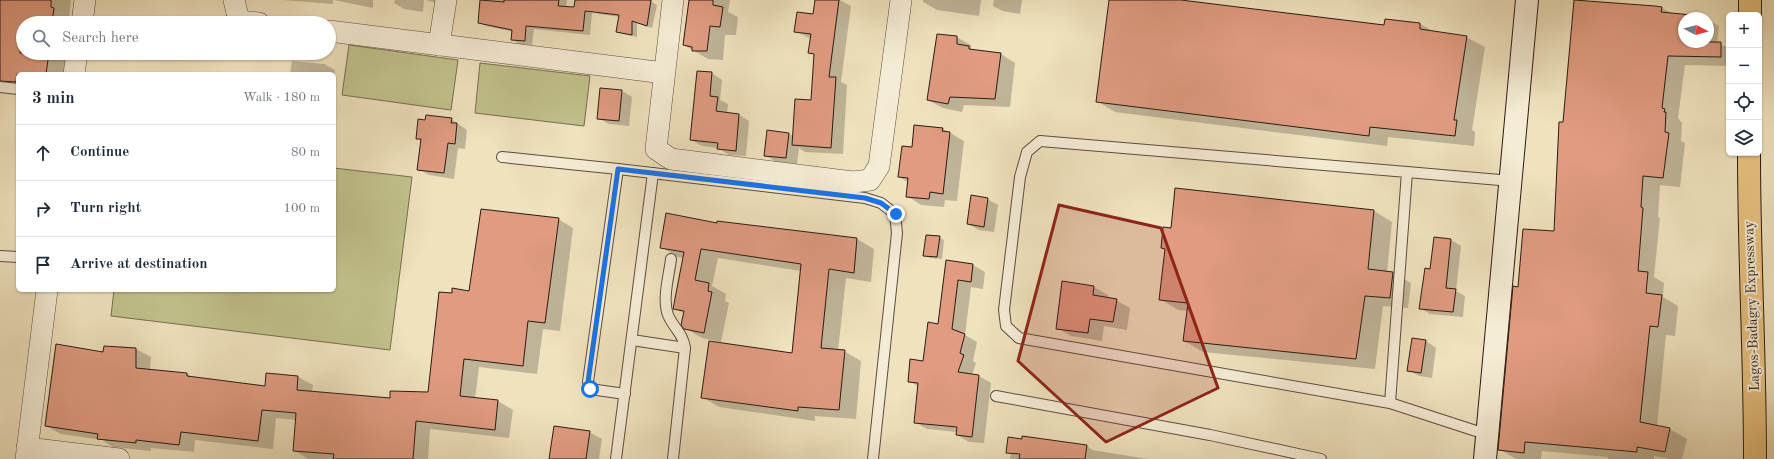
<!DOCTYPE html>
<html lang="en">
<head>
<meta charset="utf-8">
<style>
  :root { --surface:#fff; --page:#f2f2f3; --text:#1f2937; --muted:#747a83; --line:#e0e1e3 }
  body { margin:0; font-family:"Old Standard TT",serif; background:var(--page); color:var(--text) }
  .controls { position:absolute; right:12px; top:12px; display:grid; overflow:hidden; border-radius:6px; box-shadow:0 1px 3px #0004 }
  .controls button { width:36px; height:36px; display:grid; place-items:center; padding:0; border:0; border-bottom:1px solid var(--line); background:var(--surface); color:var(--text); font:20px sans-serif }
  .compass { position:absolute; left:1678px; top:12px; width:36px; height:36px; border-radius:50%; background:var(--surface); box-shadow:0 1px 3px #0004; rotate:97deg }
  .stop { position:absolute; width:12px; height:12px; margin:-9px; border:3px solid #1a73e8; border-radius:50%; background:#fff }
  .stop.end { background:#1a73e8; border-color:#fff; box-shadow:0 1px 4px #0008 }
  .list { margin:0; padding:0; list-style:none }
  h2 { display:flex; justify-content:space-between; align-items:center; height:52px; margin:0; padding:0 16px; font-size:17px }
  h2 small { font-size:13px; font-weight:400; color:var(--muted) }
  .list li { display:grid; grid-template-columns:26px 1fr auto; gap:12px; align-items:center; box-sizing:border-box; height:56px; padding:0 16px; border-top:1px solid var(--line) }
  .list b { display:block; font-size:15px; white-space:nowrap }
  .list em { font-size:13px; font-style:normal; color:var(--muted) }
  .icon { flex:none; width:22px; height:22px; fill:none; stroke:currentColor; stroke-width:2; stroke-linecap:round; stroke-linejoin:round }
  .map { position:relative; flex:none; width:1774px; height:459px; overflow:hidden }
  .search { position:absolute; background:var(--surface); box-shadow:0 1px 3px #0004; left:16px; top:16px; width:320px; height:44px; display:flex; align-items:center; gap:10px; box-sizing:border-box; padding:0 14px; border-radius:22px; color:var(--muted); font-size:15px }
  .panel { position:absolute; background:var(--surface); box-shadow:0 1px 3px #0004; left:16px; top:72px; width:320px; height:220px; border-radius:6px }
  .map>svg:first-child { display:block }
  .green { fill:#c1c18c; stroke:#766e4f }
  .shadow { fill:#0003 }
  .building { fill:#e09b81; stroke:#2a1b12 }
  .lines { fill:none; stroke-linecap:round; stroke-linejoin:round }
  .lane-casing { stroke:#5b4d3d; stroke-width:12 }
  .street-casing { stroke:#5b4d3d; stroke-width:22 }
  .secondary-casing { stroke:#2a1b12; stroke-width:24 }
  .primary-casing { stroke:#2a1b12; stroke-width:24 }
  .lane { stroke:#f5ecd5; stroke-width:10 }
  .street { stroke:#f5ecd5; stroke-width:21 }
  .secondary { stroke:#f5ecd5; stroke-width:22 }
  .primary { stroke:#e8c17f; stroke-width:22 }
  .route { stroke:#1a73e8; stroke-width:5 }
  .marked { fill:#8f2418; fill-opacity:0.2; stroke:#8f2418; stroke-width:3; stroke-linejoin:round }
  .labels { text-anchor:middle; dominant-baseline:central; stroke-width:4; stroke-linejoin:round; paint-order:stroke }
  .street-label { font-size:14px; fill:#2a1b12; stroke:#f5ecd5 }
</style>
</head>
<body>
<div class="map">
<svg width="1774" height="459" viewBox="0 0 1774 459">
  <rect width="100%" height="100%" fill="#efe2be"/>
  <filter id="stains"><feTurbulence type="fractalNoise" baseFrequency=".005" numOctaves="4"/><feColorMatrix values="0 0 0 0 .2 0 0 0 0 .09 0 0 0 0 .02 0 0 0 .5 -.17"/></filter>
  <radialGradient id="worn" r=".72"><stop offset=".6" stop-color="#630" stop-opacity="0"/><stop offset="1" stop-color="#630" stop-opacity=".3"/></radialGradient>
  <!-- green -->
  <g class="green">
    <path d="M 349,45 L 458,60 L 451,110 L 342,95 Z"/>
    <path d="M 480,63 L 590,76 L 584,126 L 475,113 Z"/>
    <path d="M 334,168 L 412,177 L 390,350 L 111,316 L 114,290 L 334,290 Z"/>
  </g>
  <!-- shadow -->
  <g class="shadow">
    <path d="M 0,0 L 71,0 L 69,17 L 72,19 L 72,23 L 23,23 L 23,53 L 68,53 L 66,74 L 18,74 L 18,92 L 0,89 Z"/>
    <path d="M 283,0 L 333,0 L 333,4 Z"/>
    <path d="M 334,0 L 373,0 L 373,8 Z"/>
    <path d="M 395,0 L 424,0 L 423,12 L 404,9 L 394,3 Z"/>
    <path d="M 426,0 L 437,0 L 437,3 Z"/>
    <path d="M 481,0 L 567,0 L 566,7 L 585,9 L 592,13 L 590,35 L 534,29 L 532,45 L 519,44 L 512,39 L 513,32 L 486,26 L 479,22 Z"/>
    <path d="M 594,0 L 652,0 L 652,2 L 657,5 L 652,28 L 637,23 L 637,37 L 623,34 L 617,31 L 620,17 L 599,14 L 594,11 Z"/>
    <path d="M 690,0 L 730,0 L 728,12 L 738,17 L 736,35 L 725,35 L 723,60 L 708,59 L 684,45 Z"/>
    <path d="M 816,0 L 840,0 L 851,6 L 841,82 L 847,85 L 843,154 L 805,152 L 799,148 L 797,164 L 776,162 L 765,155 L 789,134 L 793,136 L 811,102 L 815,55 L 810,53 L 811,39 L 795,31 L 814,15 Z"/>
    <path d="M 923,0 L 981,0 L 979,16 L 937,10 L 923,2 Z"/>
    <path d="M 994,0 L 1022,0 L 1020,14 L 1003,11 L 993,6 Z"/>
    <path d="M 1110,0 L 1173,0 L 1385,26 L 1386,20 L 1420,24 L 1435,32 L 1466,37 L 1485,47 L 1472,130 L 1475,132 L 1474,146 L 1388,137 L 1387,146 L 1115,112 L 1097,101 Z"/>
    <path d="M 1578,0 L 1655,7 L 1662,8 L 1673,14 L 1702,17 L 1704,18 L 1684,18 L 1684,42 L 1708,42 L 1708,20 L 1719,26 L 1717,43 L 1729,48 L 1729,66 L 1685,65 L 1678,118 L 1682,123 L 1681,141 L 1685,143 L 1680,187 L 1660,185 L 1658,217 L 1660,218 L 1654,277 L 1664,283 L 1663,297 L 1678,306 L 1675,336 L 1666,335 L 1657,426 L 1670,429 L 1687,439 L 1682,459 L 1670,459 L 1654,456 L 1654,459 L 1608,459 L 1608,457 L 1542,451 L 1541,459 L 1516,459 L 1499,449 L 1519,288 L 1555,232 L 1568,62 L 1571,44 L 1573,44 Z"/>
    <path d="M 956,37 L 971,45 L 971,52 L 1001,54 L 1015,63 L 1010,107 L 964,105 L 962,112 L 943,108 L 928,100 Z"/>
    <path d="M 292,61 L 324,64 L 335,70 L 334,77 L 334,74 L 290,74 Z"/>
    <path d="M 712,73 L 722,80 L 720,100 L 728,104 L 727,114 L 739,115 L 749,121 L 746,156 L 729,155 L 718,148 L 702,146 L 691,140 Z"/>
    <path d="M 622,91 L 632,97 L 629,126 L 609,124 L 598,118 Z"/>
    <path d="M 451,119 L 467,130 L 465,149 L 458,148 L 454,179 L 429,175 L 418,169 L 422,141 L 417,138 Z"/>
    <path d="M 915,126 L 943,129 L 964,141 L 957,201 L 945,200 L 944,207 L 921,205 L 907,196 L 908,182 L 899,177 L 913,148 Z"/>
    <path d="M 1176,189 L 1374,211 L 1392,222 L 1387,272 L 1393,273 L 1411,283 L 1408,308 L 1383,306 L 1375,369 L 1203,352 L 1184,341 L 1188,311 L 1178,310 L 1160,299 L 1166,250 L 1162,248 L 1171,229 Z"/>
    <path d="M 987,199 L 998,205 L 994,232 L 979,230 L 968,224 Z"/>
    <path d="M 558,219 L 573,228 L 560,331 L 543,329 L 537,374 L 479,367 L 475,399 L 498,401 L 513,410 L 509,438 L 430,429 L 428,459 L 308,459 L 294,450 L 296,420 L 276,418 L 273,449 L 195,440 L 194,452 L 151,448 L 151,451 L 113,447 L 102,440 L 61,434 L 46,426 L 104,353 L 105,347 L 136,349 L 151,357 L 150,370 L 187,374 L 193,378 L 266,387 L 267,374 L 298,377 L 313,385 L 312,392 L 391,399 L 429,393 L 453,294 L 470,292 Z"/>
    <path d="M 718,222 L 857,239 L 874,249 L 871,282 L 846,278 L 838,351 L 844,351 L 861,361 L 856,419 L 815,416 L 815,421 L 719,407 L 702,397 L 793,354 L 801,271 L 718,258 L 712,286 L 726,294 L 725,301 L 729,303 L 721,342 L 702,338 L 685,328 L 685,314 L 674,308 L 684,258 L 678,257 L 661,247 L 718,224 Z"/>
    <path d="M 939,237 L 944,240 L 942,259 L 930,258 L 924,255 Z"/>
    <path d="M 1451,240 L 1461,246 L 1456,291 L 1465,296 L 1463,317 L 1430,314 L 1420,308 L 1431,270 Z"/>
    <path d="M 947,261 L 973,265 L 985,272 L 983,289 L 971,287 L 965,335 L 977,342 L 973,361 L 976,363 L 972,375 L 979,376 L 991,383 L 984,443 L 969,442 L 957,435 L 957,432 L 927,429 L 915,422 L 919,387 L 909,381 L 924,362 L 939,325 Z"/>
    <path d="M 1063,282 L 1094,287 L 1108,295 L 1108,298 L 1116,300 L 1130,308 L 1127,330 L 1104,326 L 1102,341 L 1071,336 L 1057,328 Z"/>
    <path d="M 1426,341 L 1436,348 L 1432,378 L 1419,376 L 1408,370 Z"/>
    <path d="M 589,432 L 602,439 L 599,459 L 550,459 Z"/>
    <path d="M 1023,437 L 1087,446 L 1092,450 L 1148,459 L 1010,459 L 1011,454 L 1007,452 L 1023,440 Z"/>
  </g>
  <!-- building -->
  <g class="building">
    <path d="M 0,0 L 51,0 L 51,7 L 54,8 L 52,23 L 23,23 L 20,53 L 49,53 L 46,74 L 17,74 L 16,82 L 0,81 Z"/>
    <path d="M 480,0 L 504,2 L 504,0 L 559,0 L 558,6 L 574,7 L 575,0 L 651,0 L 647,26 L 632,21 L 632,35 L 616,32 L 619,15 L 585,11 L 583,31 L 526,26 L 525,41 L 511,40 L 512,30 L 478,23 Z"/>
    <path d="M 689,0 L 713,0 L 713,5 L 723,7 L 720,27 L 710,26 L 707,51 L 692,51 L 692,47 L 683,45 Z"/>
    <path d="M 815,0 L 839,0 L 829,77 L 836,77 L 831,148 L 792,145 L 795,99 L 811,100 L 814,54 L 808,53 L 811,34 L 794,32 L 797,12 L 813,14 Z"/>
    <path d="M 1109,0 L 1181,0 L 1384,25 L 1385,19 L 1420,23 L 1420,29 L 1467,36 L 1454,120 L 1457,120 L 1455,136 L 1370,127 L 1369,136 L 1096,102 Z"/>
    <path d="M 1574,0 L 1655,6 L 1662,7 L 1661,12 L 1702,16 L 1702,18 L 1684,18 L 1684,42 L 1721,42 L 1721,57 L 1668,56 L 1662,108 L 1665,109 L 1664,112 L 1666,112 L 1665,132 L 1669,133 L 1663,178 L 1643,176 L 1641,207 L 1643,208 L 1638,271 L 1648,272 L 1646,293 L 1662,295 L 1658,327 L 1650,326 L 1640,422 L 1670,428 L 1665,452 L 1637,447 L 1637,452 L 1525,442 L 1524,453 L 1498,450 L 1513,286 L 1518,287 L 1523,229 L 1554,231 L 1559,122 L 1563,122 Z"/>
    <path d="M 937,34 L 957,36 L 957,44 L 969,46 L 969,49 L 1001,53 L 995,99 L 950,97 L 948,104 L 927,100 Z"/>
    <path d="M 697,71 L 712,72 L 710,96 L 718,97 L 716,111 L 739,114 L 736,151 L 717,149 L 718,143 L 690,140 Z"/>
    <path d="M 600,88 L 622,90 L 619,121 L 597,119 Z"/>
    <path d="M 426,115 L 452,118 L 451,123 L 457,123 L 455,144 L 448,143 L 444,173 L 417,170 L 421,139 L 416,139 L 418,119 L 425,120 Z"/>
    <path d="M 914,125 L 943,128 L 942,131 L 950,132 L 943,194 L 930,192 L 929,199 L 906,197 L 908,178 L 898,177 L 902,146 L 912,147 Z"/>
    <path d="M 767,130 L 789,133 L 786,158 L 764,156 Z"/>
    <path d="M 1175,188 L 1374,210 L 1368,269 L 1393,272 L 1390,298 L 1365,296 L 1356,359 L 1183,341 L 1188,303 L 1159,300 L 1165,249 L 1161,248 L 1163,227 L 1171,228 Z"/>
    <path d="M 971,195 L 988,198 L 984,227 L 967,224 Z"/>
    <path d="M 481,209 L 559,218 L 545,323 L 528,321 L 523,366 L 464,359 L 460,396 L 498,400 L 495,430 L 416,421 L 413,459 L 333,459 L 334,454 L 293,451 L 296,413 L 262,410 L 258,441 L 181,432 L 179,445 L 136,440 L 136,443 L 97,439 L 98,434 L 45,426 L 56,344 L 103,352 L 104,346 L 136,348 L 136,368 L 187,373 L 187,376 L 265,386 L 266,373 L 298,376 L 297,390 L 390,398 L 390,391 L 428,392 L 439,292 L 452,293 L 452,288 L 469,291 Z"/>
    <path d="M 666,213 L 717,223 L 717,221 L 857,238 L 854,273 L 829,269 L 821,348 L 845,350 L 839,410 L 798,407 L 798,411 L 701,398 L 709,341 L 792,353 L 801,264 L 701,249 L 695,280 L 709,283 L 708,291 L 712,292 L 704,333 L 684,329 L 681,325 L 684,311 L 673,309 L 684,252 L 660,248 Z"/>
    <path d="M 926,235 L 940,236 L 937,257 L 923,256 Z"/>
    <path d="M 1434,237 L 1451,239 L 1446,288 L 1456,289 L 1453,312 L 1419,309 L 1425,268 L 1430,269 Z"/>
    <path d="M 946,260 L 973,264 L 971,282 L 958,280 L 952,329 L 965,334 L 960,353 L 964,355 L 958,372 L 979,375 L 972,437 L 956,435 L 957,427 L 914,423 L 918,383 L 908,382 L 910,359 L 923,361 L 928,322 L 938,324 Z"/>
    <path d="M 1062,281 L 1094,286 L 1093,295 L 1117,299 L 1113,322 L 1090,319 L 1088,333 L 1056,329 Z"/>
    <path d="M 1412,338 L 1426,340 L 1421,373 L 1407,371 Z"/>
    <path d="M 554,426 L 590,431 L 586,459 L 549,459 Z"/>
    <path d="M 1022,436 L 1087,445 L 1085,459 L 1019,459 L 1020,454 L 1006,453 L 1008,437 L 1022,439 Z"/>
  </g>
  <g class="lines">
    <!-- lane casing -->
    <g class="lane-casing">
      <g id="lane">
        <path d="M 0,87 L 18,89"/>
        <path d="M 502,157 L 618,169 L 865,198 L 881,203 L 895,214 L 897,233 L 873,459"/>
        <path d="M 618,169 L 588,382 L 590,389 L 625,394"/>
        <path d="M 1407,172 L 1500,180"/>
        <path d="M 0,256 L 18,257"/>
        <path d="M 671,259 C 669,276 662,299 668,315 C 674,329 683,333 685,348 L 673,459"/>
        <path d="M 632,340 L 685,348"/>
        <path d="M 996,396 L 1210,435 L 1321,459"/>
        <path d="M 1390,403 L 1407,172 L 1040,141 L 1027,152 L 1020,177 L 1004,310 L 1006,326 L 1019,338 L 1390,403 L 1476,431"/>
        <path d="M 616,459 L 653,173"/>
      </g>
    </g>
    <!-- street casing -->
    <g class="street-casing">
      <g id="street">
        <path d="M 234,0 L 239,21"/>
        <path d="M 673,0 L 656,149 L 671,159 L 853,182 L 870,180 L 879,166 L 901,0"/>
        <path d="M 82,23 L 85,0"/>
        <path d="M 234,23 L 239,21 L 259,23"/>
        <path d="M 329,31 L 664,73"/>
        <path d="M 439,45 L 446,0"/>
        <path d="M 74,74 L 77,53"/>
        <path d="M 27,448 L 119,459"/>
        <path d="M 26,459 L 47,290"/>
      </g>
    </g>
    <!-- secondary casing -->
    <g class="secondary-casing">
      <path id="secondary" d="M 1485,459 L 1527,0"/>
    </g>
    <!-- primary casing -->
    <g class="primary-casing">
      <g id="primary">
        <path d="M 1750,0 L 1750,15"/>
        <path d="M 1749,153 C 1749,255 1755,357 1755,459"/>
      </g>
    </g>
    <!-- lane -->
    <use href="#lane" class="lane"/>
    <!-- street -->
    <use href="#street" class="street"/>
    <!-- secondary -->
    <use href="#secondary" class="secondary"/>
    <!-- primary -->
    <use href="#primary" class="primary"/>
  </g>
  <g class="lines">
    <!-- route -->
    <path class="route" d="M 590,389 L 588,382 L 618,169 L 865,198 L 881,203 L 896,214"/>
  </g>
  <!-- marked area -->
  <path class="marked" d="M 1059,205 L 1161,228 L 1218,388 L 1106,442 L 1018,361 Z"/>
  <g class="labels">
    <!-- street labels -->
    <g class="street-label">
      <text transform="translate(1752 306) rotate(-92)">Lagos-Badagry Expressway</text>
    </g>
  </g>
  <rect width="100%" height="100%" filter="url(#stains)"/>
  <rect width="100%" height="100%" fill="url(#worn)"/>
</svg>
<div class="controls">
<button>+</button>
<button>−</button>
<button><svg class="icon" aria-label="locate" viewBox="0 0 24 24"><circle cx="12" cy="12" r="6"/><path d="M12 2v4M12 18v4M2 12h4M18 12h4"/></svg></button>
<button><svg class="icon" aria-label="layers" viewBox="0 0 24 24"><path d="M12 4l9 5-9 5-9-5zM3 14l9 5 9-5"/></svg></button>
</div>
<svg class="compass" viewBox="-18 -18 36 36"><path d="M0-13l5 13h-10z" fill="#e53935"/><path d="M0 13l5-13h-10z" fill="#747a83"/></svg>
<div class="stop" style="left:590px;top:389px"></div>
<div class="stop end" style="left:896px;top:214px"></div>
<div class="search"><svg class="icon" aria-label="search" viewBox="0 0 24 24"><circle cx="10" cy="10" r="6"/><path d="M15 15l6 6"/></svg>Search here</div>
<section class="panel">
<h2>3 min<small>Walk · 180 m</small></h2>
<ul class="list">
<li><svg class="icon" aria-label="ahead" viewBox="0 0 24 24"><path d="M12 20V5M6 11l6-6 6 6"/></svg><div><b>Continue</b></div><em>80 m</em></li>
<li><svg class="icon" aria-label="right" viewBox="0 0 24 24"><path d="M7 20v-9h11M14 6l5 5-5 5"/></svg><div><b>Turn right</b></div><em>100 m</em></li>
<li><svg class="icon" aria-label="arrive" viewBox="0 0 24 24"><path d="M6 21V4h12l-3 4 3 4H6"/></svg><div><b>Arrive at destination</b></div></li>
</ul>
</section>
</div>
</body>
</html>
